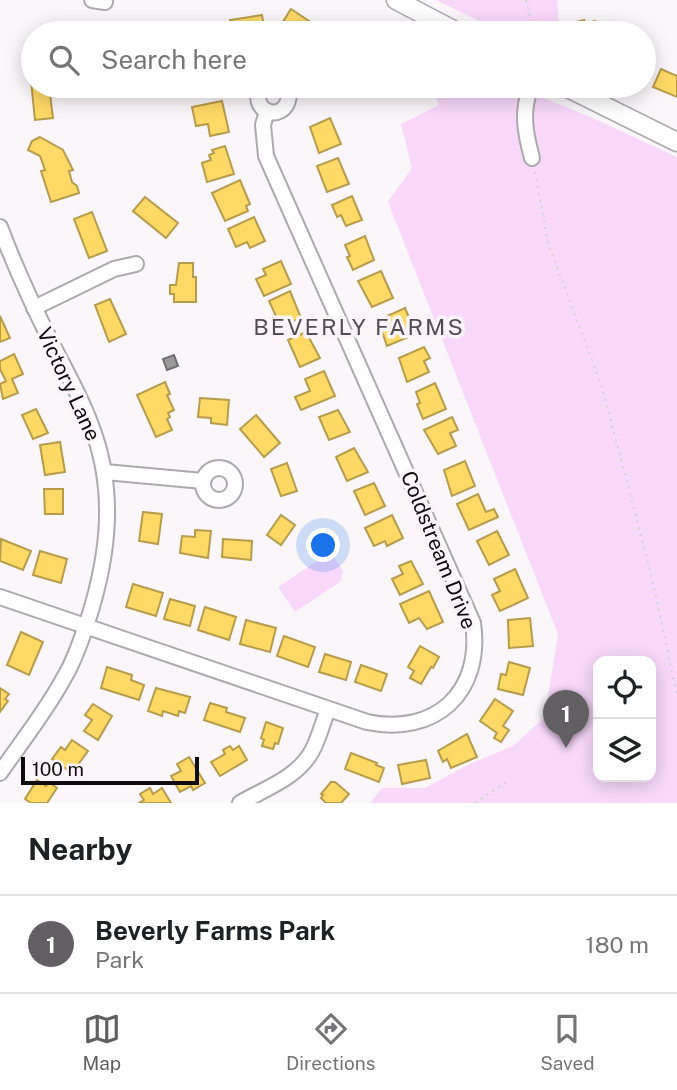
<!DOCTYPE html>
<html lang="en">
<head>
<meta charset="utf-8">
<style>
  :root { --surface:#fff; --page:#f6f6f6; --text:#202124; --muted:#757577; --line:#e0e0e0; --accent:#615f61 }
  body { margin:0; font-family:"Public Sans",sans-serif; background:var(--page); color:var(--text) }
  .controls { position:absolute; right:21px; bottom:21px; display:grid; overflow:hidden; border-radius:14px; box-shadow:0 4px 18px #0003 }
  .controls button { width:63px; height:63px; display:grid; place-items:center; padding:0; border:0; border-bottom:2px solid var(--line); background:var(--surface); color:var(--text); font:35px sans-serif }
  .scale { position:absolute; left:21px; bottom:18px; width:178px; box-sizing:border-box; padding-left:7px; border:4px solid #0f0d0f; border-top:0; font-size:19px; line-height:24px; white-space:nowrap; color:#0f0d0f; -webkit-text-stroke:5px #fbf5fb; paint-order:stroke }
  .you { position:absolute; left:324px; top:546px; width:24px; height:24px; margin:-18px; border:5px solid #fff; border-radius:50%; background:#1a73e8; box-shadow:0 0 0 10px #1a73e833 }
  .badge { display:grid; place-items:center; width:46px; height:46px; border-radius:50%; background:var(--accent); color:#fff; font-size:23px; font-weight:700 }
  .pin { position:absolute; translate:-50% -58px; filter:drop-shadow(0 2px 4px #0008) }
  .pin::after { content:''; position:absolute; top:37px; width:24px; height:21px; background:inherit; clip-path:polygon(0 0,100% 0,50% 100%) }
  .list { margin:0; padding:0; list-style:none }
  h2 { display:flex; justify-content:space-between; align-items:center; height:91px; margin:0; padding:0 28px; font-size:30px }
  h2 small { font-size:23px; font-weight:400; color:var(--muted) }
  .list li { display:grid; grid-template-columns:46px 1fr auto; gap:21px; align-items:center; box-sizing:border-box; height:98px; padding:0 28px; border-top:2px solid var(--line) }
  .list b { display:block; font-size:26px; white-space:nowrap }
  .list p { margin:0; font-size:23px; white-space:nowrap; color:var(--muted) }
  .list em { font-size:23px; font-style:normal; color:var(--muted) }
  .icon { flex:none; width:38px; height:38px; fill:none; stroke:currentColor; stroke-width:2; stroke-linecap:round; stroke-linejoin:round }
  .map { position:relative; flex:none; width:677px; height:803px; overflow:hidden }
  .search { position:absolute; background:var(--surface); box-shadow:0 4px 18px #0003; left:21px; right:21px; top:21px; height:77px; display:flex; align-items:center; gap:18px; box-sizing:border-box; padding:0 24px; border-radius:38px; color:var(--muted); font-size:26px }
  .sheet { height:189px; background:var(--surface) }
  nav { display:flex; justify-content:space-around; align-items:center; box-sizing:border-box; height:98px; border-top:2px solid var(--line); background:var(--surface); font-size:19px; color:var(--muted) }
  nav a { display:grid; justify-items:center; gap:4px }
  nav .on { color:var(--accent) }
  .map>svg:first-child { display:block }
  .green { fill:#f9d8fb; fill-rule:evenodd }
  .homes { fill:#ffd966; stroke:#b79c4c; stroke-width:2 }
  .industry { fill:#999; stroke:#706f70; stroke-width:2 }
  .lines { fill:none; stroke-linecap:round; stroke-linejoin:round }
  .minor-casing { stroke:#acaaac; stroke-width:18 }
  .major-casing { stroke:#acaaac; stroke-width:21 }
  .path { stroke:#d3d1d3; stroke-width:2; stroke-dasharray:2 5; stroke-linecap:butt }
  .minor { stroke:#fefefe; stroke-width:14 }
  .major { stroke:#fefefe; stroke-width:18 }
  .labels { text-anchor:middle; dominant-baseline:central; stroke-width:7; stroke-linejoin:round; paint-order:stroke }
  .street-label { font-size:21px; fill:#0f0d0f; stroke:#fbf5fb }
  .neighbourhood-label { font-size:23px; letter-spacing:2px; fill:#514d51; stroke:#fbf5fb }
</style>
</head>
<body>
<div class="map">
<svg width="677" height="803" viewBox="0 0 677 803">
  <rect width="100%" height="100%" fill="#faf6fa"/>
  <!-- green -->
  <g class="green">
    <path d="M 436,0 L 557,0 L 560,33 L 504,33 Z"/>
    <path d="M 433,86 L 515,86 L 595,119 L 677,157 L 677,803 L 370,803 L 382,788 L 425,788 L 470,764 L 513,746 L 545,717 L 558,634 L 388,202 L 412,168 L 401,124 L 439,105 ZM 598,661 L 651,661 L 651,777 L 598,777 Z"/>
    <path d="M 331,552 L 343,571 L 340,582 L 295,612 L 278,587 Z"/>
  </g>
  <!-- homes -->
  <g class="homes">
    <path d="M 291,9 L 315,25 L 310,33 L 287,33 L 279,28 Z"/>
    <path d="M 262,15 L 265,33 L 232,33 L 230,20 Z"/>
    <path d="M 584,20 L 585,24 L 595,21 L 596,25 L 607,22 L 610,33 L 571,33 L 570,31 L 575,30 L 573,23 Z"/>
    <path d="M 661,69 L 677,76 L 677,97 L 653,87 Z"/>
    <path d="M 30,71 L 33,71 L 33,86 L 49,86 L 53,118 L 35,120 Z"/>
    <path d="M 222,101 L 229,132 L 210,136 L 208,124 L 196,126 L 192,107 Z"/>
    <path d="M 330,118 L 341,144 L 319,153 L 310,127 Z"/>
    <path d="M 40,137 L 63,150 L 73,170 L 69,171 L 72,182 L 77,186 L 79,193 L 51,202 L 41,171 L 45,170 L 40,156 L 28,150 L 32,141 Z"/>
    <path d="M 225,146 L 234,174 L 207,182 L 202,163 L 211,160 L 209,155 L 214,153 L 212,150 Z"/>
    <path d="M 338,158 L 349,184 L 327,192 L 317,166 Z"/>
    <path d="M 240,180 L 250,204 L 246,206 L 248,211 L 225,221 L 212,193 Z"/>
    <path d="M 352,196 L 362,220 L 346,226 L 341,215 L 337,217 L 332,205 Z"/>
    <path d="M 145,197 L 178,223 L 166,238 L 133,211 Z"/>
    <path d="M 92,212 L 107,251 L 89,258 L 74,219 Z"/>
    <path d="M 254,217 L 265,241 L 250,248 L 247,242 L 236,247 L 228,229 Z"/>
    <path d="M 365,236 L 374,260 L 353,270 L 347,257 L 350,256 L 345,245 Z"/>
    <path d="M 281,261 L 291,284 L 264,296 L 256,279 L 266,275 L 263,269 Z"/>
    <path d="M 179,263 L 193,263 L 193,277 L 196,277 L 196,302 L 174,302 L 174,294 L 170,294 L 170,285 L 176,285 Z"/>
    <path d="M 381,271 L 393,298 L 372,307 L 358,281 Z"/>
    <path d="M 290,291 L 301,318 L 281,327 L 269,301 Z"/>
    <path d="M 110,299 L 126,334 L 109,342 L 95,305 Z"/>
    <path d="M 405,308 L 416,334 L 387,346 L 378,320 Z"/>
    <path d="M 0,316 L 10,338 L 0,342 Z"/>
    <path d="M 306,332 L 320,358 L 300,367 L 288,340 Z"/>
    <path d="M 424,347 L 430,358 L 424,361 L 429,372 L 407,382 L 399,358 Z"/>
    <path d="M 14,354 L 23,374 L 12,379 L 18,393 L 3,399 L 0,384 L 6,381 L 0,369 L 0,361 Z"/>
    <path d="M 324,371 L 335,396 L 301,410 L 295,397 L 310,391 L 305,379 Z"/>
    <path d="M 165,382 L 170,394 L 167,395 L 174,410 L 168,413 L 170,417 L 167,419 L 172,430 L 156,437 L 137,395 Z"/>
    <path d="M 435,383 L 446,409 L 423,419 L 417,404 L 420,403 L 416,392 Z"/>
    <path d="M 200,398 L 229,400 L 227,425 L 211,423 L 211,418 L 198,417 Z"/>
    <path d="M 36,409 L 48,433 L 33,439 L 22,415 Z"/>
    <path d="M 338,410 L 350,432 L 329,440 L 319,417 Z"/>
    <path d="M 256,415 L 280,443 L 264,457 L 240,429 Z"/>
    <path d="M 452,417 L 458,430 L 450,433 L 456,446 L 438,454 L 424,430 Z"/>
    <path d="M 60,442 L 65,472 L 45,475 L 40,445 Z"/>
    <path d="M 354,448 L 368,472 L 347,481 L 336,457 Z"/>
    <path d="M 465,461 L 475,486 L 452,496 L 444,470 Z"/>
    <path d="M 287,463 L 297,491 L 281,496 L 271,469 Z"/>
    <path d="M 374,483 L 385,506 L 365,515 L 354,491 Z"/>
    <path d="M 44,489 L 63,489 L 63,514 L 45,514 Z"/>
    <path d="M 478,494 L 486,512 L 494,509 L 498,517 L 469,530 L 457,504 Z"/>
    <path d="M 143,512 L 162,514 L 158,544 L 139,541 Z"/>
    <path d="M 281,515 L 295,525 L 281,545 L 267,535 Z"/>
    <path d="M 392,515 L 403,538 L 387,546 L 385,541 L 374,546 L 365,528 Z"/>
    <path d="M 195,530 L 211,531 L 208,558 L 180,553 L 182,536 L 195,537 Z"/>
    <path d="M 497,531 L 509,555 L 489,565 L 477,541 Z"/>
    <path d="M 1,539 L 31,551 L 23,570 L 0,561 Z"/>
    <path d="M 223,539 L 252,541 L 251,560 L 222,557 Z"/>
    <path d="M 40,551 L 67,559 L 61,583 L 33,575 Z"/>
    <path d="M 411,561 L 423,584 L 400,595 L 392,579 L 403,574 L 399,566 Z"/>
    <path d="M 515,569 L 528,598 L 500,611 L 492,595 L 500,591 L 494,579 Z"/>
    <path d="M 133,584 L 163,593 L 156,616 L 126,607 Z"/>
    <path d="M 429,591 L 443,622 L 427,629 L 419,618 L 409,623 L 400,604 Z"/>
    <path d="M 170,599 L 195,606 L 190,626 L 164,619 Z"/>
    <path d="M 205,607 L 236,617 L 229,640 L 198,630 Z"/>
    <path d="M 530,618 L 533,646 L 509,648 L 508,620 Z"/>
    <path d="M 246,620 L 276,628 L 270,652 L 240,644 Z"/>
    <path d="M 21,632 L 43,642 L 29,675 L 7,665 Z"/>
    <path d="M 284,636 L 315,647 L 308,667 L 277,656 Z"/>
    <path d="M 420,646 L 439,657 L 433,668 L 431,667 L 421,684 L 410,678 L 414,671 L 408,667 Z"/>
    <path d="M 325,654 L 351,662 L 346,680 L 319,672 Z"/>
    <path d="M 509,662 L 530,668 L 523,695 L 498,689 L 501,674 L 506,675 Z"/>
    <path d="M 361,665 L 387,674 L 381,691 L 355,682 Z"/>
    <path d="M 107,667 L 132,675 L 131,680 L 144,685 L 139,700 L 101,688 Z"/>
    <path d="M 0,688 L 9,694 L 5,699 L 8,701 L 0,712 Z"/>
    <path d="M 156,688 L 190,697 L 185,713 L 179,711 L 178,716 L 163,711 L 162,716 L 148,711 Z"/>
    <path d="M 495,699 L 513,711 L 503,726 L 509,730 L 501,742 L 494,738 L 497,733 L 480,721 Z"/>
    <path d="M 210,703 L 227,708 L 226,712 L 245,718 L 240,732 L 204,720 Z"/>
    <path d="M 93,704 L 112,716 L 98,740 L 84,731 L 92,720 L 85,715 Z"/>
    <path d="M 266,722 L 283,728 L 278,744 L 275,743 L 273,749 L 262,746 L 264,740 L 261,738 Z"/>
    <path d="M 467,734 L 477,757 L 451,768 L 447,759 L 443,762 L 438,751 Z"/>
    <path d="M 72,740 L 88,751 L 72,773 L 52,759 L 61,747 L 65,750 Z"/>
    <path d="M 230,746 L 233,750 L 239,746 L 247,760 L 220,776 L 211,762 L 225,754 L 223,750 Z"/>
    <path d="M 351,753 L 377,763 L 376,765 L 384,768 L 379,782 L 345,769 Z"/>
    <path d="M 189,757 L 205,783 L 193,790 L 191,786 L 180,792 L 171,776 L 181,771 L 177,764 Z"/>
    <path d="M 426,760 L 430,778 L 402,784 L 398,765 Z"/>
    <path d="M 37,780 L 46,786 L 49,782 L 57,788 L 47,803 L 31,803 L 25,799 Z"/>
    <path d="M 331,782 L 335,782 L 349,794 L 341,803 L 326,803 L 321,798 L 323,795 L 321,794 Z"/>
    <path d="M 150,788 L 153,794 L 162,788 L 171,803 L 139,803 L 144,800 L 140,794 Z"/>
  </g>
  <!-- industry -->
  <path class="industry" d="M 174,355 L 178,366 L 167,370 L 163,359 Z"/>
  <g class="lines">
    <!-- minor casing -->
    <g class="minor-casing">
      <g id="minor">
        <path d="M 92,0 L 105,2"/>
        <path d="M 263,86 C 245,110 285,126 289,96 L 284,86"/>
        <path d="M 531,86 C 521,112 525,132 532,158"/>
        <path d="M 0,227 C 15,267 33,306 52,344 C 66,371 81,397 91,425 C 116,489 109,553 89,617 C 82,637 76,658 65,676 C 47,710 22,741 0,773"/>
        <path d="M 34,308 L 114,269 L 136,264"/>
        <circle cx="219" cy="484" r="16"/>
        <path d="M 105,472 L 203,481"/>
        <path d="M 0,597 L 367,722 C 435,736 483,693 473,623 L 266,156 L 263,125 L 267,111"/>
        <path d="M 240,803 C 266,788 297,778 312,751 C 319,738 323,722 328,709"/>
      </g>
    </g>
    <!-- major casing -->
    <g class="major-casing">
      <g id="major">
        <path d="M 396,0 L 459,33"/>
        <path d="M 564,86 L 677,142"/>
      </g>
    </g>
    <!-- path -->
    <g class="path">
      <path d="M 526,0 L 534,33"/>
      <path d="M 535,172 L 548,243 L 602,387 L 651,574 L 677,696"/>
      <path d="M 475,803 L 506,782"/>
    </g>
    <!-- minor -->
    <use href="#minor" class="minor"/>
    <!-- major -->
    <use href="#major" class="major"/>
  </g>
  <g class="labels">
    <!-- street labels -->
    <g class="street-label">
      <text transform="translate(69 384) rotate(65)">Victory Lane</text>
      <text transform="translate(439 550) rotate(68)">Coldstream Drive</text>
    </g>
    <!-- neighbourhood labels -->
    <g class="neighbourhood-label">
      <text x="359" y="326">BEVERLY FARMS</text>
    </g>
  </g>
</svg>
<div class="controls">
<button><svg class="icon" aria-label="locate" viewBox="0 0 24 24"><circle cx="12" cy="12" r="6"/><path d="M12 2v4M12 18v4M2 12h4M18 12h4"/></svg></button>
<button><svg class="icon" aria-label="layers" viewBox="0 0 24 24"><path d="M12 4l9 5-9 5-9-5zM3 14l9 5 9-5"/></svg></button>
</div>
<div class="scale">100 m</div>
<div class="you"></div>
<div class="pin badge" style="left:566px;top:748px">1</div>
<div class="search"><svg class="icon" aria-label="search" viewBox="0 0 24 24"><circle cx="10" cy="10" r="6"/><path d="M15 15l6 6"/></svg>Search here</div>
</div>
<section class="sheet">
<h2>Nearby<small></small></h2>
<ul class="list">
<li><span class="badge">1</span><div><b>Beverly Farms Park</b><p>Park</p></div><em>180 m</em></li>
</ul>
</section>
<nav>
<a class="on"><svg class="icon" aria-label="map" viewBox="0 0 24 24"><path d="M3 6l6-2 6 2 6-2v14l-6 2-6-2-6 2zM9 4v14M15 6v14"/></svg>Map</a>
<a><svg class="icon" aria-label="directions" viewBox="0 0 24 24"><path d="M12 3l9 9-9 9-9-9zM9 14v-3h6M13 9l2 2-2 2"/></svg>Directions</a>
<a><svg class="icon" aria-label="saved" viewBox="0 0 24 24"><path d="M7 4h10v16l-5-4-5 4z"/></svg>Saved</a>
</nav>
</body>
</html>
